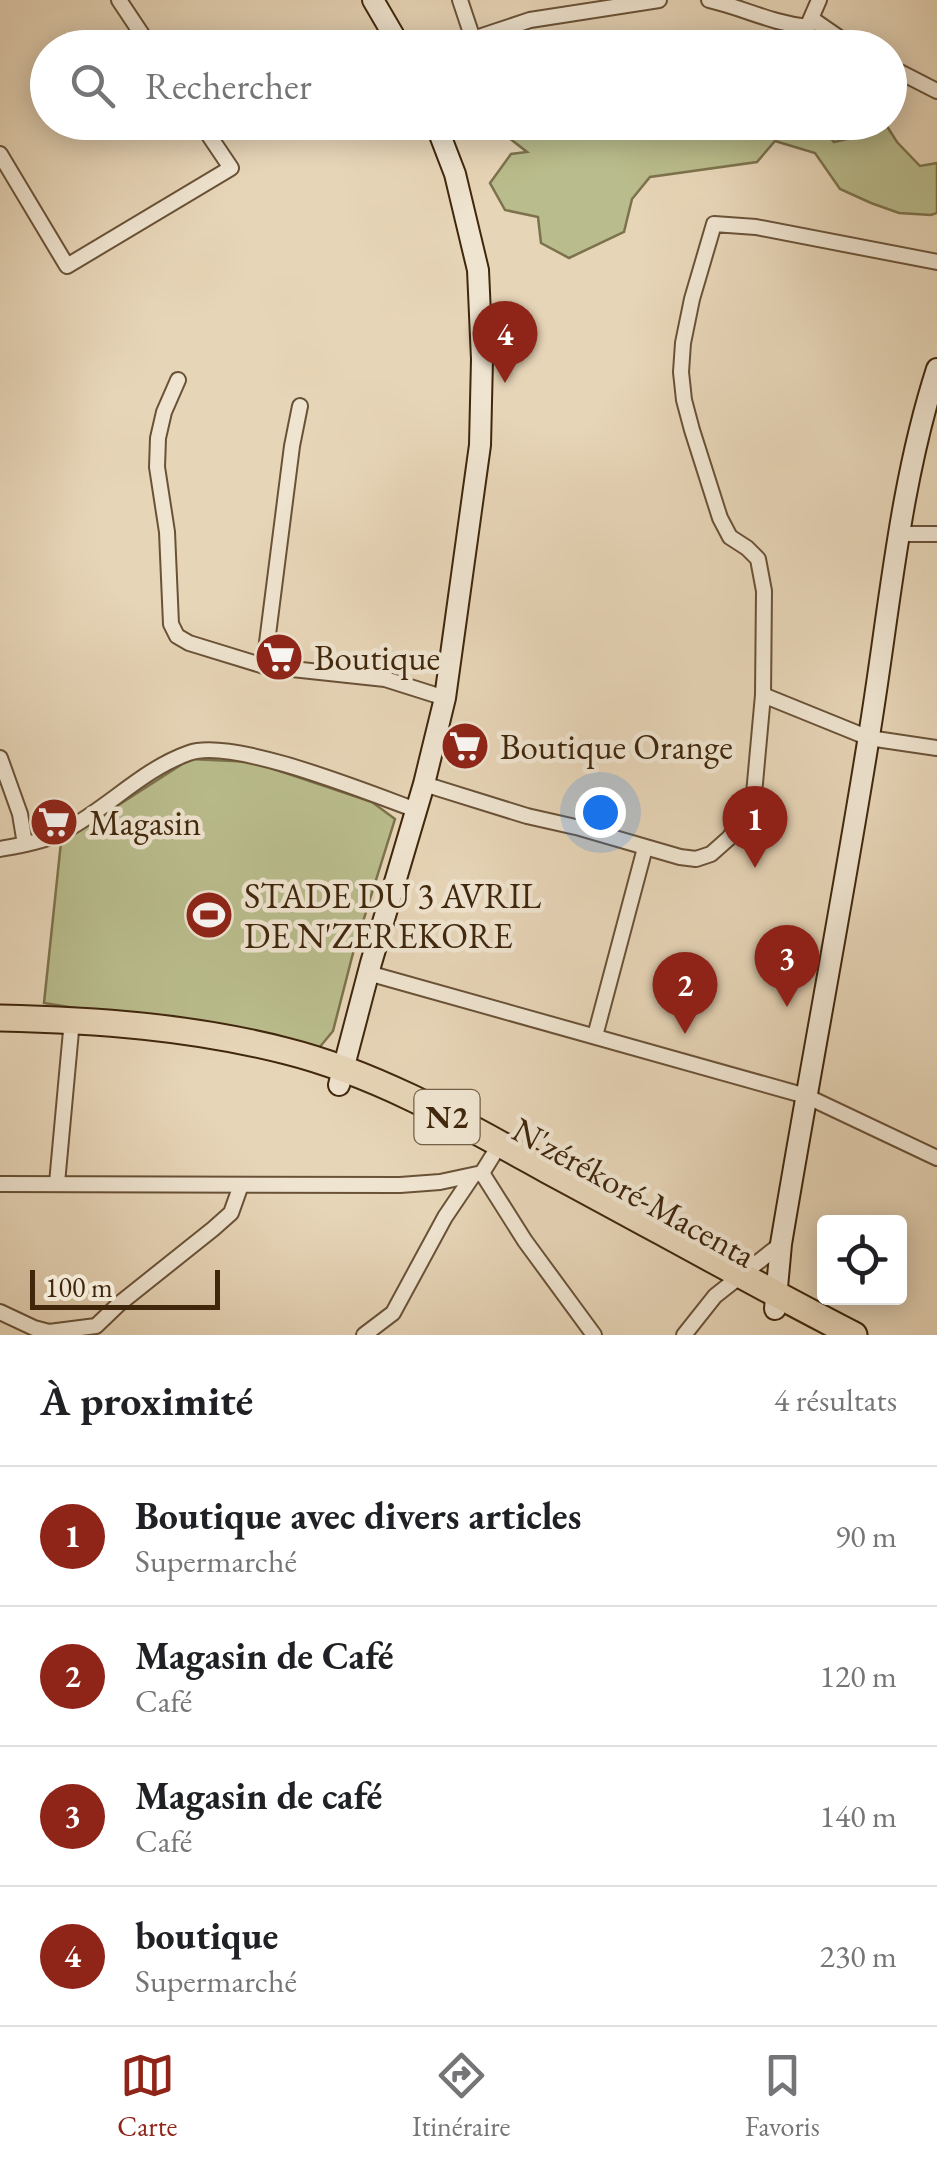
<!DOCTYPE html>
<html lang="fr">
<head>
<meta charset="utf-8">
<style>
  :root { --surface:#fff; --page:#f2f2f2; --text:#202124; --muted:#757577; --line:#e0e0e0; --accent:#8f2418 }
  body { margin:0; font-family:"EB Garamond",serif; background:var(--page); color:var(--text) }
  .controls { position:absolute; right:30px; bottom:30px; display:grid; overflow:hidden; border-radius:10px; box-shadow:0 5px 25px #0003 }
  .controls button { width:90px; height:90px; display:grid; place-items:center; padding:0; border:0; border-bottom:2px solid var(--line); background:var(--surface); color:var(--text); font:50px sans-serif }
  .scale { position:absolute; left:30px; bottom:25px; width:190px; box-sizing:border-box; padding-left:10px; border:5px solid #40270c; border-top:0; font-size:28px; line-height:35px; white-space:nowrap; color:#40270c; -webkit-text-stroke:8px #efe4d0; paint-order:stroke }
  .you { position:absolute; left:600px; top:812px; width:35px; height:35px; margin:-25px; border:8px solid #fff; border-radius:50%; background:#1a73e8; box-shadow:0 0 0 15px #1a73e833 }
  .badge { display:grid; place-items:center; width:65px; height:65px; border-radius:50%; background:var(--accent); color:#fff; font-size:32px; font-weight:700 }
  .pin { position:absolute; translate:-50% -82px; filter:drop-shadow(0 2px 5px #0008) }
  .pin::after { content:''; position:absolute; top:52px; width:35px; height:30px; background:inherit; clip-path:polygon(0 0,100% 0,50% 100%) }
  .list { margin:0; padding:0; list-style:none }
  h2 { display:flex; justify-content:space-between; align-items:center; height:130px; margin:0; padding:0 40px; font-size:42px }
  h2 small { font-size:32px; font-weight:400; color:var(--muted) }
  .list li { display:grid; grid-template-columns:65px 1fr auto; gap:30px; align-items:center; box-sizing:border-box; height:140px; padding:0 40px; border-top:2px solid var(--line) }
  .list b { display:block; font-size:38px; white-space:nowrap }
  .list p { margin:0; font-size:32px; white-space:nowrap; color:var(--muted) }
  .list em { font-size:32px; font-style:normal; color:var(--muted) }
  .icon { flex:none; width:55px; height:55px; fill:none; stroke:currentColor; stroke-width:2; stroke-linecap:round; stroke-linejoin:round }
  .map { position:relative; flex:none; width:937px; height:1335px; overflow:hidden }
  .search { position:absolute; background:var(--surface); box-shadow:0 5px 25px #0003; left:30px; right:30px; top:30px; height:110px; display:flex; align-items:center; gap:25px; box-sizing:border-box; padding:0 35px; border-radius:55px; color:var(--muted); font-size:38px }
  .sheet { height:690px; background:var(--surface) }
  nav { display:flex; justify-content:space-around; align-items:center; box-sizing:border-box; height:140px; border-top:2px solid var(--line); background:var(--surface); font-size:28px; color:var(--muted) }
  nav a { display:grid; justify-items:center; gap:5px }
  nav .on { color:var(--accent) }
  .map>svg:first-child { display:block }
  .green { fill:#b9bc8c; stroke:#7c724c; stroke-width:2.5 }
  .lines { fill:none; stroke-linecap:round; stroke-linejoin:round }
  .street-casing { stroke:#6a5237; stroke-width:18 }
  .secondary-casing { stroke:#40270c; stroke-width:24 }
  .highway-casing { stroke:#40270c; stroke-width:29 }
  .street { stroke:#efe4d0; stroke-width:14 }
  .secondary { stroke:#efe4d0; stroke-width:20 }
  .highway { stroke:#e7d5b7; stroke-width:25 }
  .labels { text-anchor:middle; dominant-baseline:central; stroke-width:9; stroke-linejoin:round; paint-order:stroke }
  .shield { fill:#efe4d0; stroke:#746047; stroke-width:2.5 }
  .shield-label { font-size:32px; font-weight:bold; fill:#40270c }
  .poi-label { font-size:35px; fill:#40270c; stroke:#efe4d0; text-anchor:start }
  .street-label { font-size:35px; fill:#40270c; stroke:#efe4d0 }
</style>
</head>
<body>
<div class="map">
<svg width="937" height="1335" viewBox="0 0 937 1335">
  <rect width="100%" height="100%" fill="#e7d5b7"/>
  <filter id="stains"><feTurbulence type="fractalNoise" baseFrequency=".002" numOctaves="4"/><feColorMatrix values="0 0 0 0 .2 0 0 0 0 .09 0 0 0 0 .02 0 0 0 .5 -.17"/></filter>
  <radialGradient id="worn" r=".72"><stop offset=".6" stop-color="#630" stop-opacity="0"/><stop offset="1" stop-color="#630" stop-opacity=".3"/></radialGradient>
  <!-- green -->
  <g class="green">
    <path d="M 490,123 L 818,123 L 834,142 L 859,136 L 885,123 L 897,142 L 920,166 L 937,163 L 937,213 L 931,215 L 899,213 L 871,203 L 840,189 L 815,153 L 775,141 L 757,162 L 650,177 L 632,199 L 624,232 L 569,258 L 541,243 L 538,217 L 505,210 L 490,183 L 511,154 L 527,152 Z"/>
    <path d="M 190,759 L 253,762 L 372,802 L 395,819 L 352,957 L 333,1031 L 319,1048 L 44,1003 L 61,842 Z"/>
  </g>
  <g class="lines">
    <!-- street casing -->
    <g class="street-casing">
      <g id="street">
        <path d="M 119,0 L 151,48"/>
        <path d="M 460,0 L 473,39 L 530,20 L 659,0"/>
        <path d="M 709,0 C 744,8 771,23 808,27"/>
        <path d="M 812,19 L 854,48"/>
        <path d="M 798,48 L 819,0"/>
        <path d="M 890,67 L 937,91"/>
        <path d="M 0,154 L 67,266 L 231,168 L 200,122"/>
        <path d="M 178,380 L 164,412 L 158,438 L 157,467 L 167,532 L 171,624 L 177,636 L 189,643 L 264,666 L 385,679 L 445,698"/>
        <path d="M 899,534 L 937,534"/>
        <path d="M 264,666 L 292,446 L 300,406"/>
        <path d="M 763,695 L 869,738 L 937,748"/>
        <path d="M 0,758 L 20,814 L 25,844"/>
        <path d="M 424,784 L 527,816 L 580,828 L 680,857 L 696,859 L 711,854 L 729,838 L 744,816 L 754,794 L 763,695 L 764,591 L 758,559 L 747,548 L 730,537 L 720,518 L 692,430 L 684,400 L 681,372 L 683,343 L 692,299 L 714,224 L 756,227 L 937,262"/>
        <path d="M 0,849 C 22,845 46,841 66,830 C 108,808 143,769 189,753 C 232,737 369,793 416,810"/>
        <path d="M 368,973 L 806,1096 L 937,1158"/>
        <path d="M 595,1036 L 645,848"/>
        <path d="M 482,1173 L 525,1241 L 594,1335"/>
        <path d="M 57,1183 L 72,1020"/>
        <path d="M 0,1184 L 400,1185 L 440,1182 L 482,1173 L 500,1144"/>
        <path d="M 0,1312 L 34,1328 L 49,1332 L 96,1326 L 119,1304 L 213,1229 L 231,1213 L 241,1185"/>
        <path d="M 364,1335 L 393,1313 L 445,1217 L 472,1177"/>
        <path d="M 684,1335 L 715,1296 L 781,1244"/>
      </g>
    </g>
    <!-- secondary casing -->
    <g class="secondary-casing">
      <g id="secondary">
        <path d="M 373,0 L 401,48"/>
        <path d="M 339,1085 L 371,963 L 424,784 L 445,698 L 480,445 L 482,359 L 478,270 L 455,174 L 435,122"/>
        <path d="M 775,1309 L 781,1244 C 809,1076 841,910 868,742 C 889,617 898,490 937,369"/>
      </g>
    </g>
    <!-- highway casing -->
    <g class="highway-casing">
      <path id="highway" d="M 0,1018 C 95,1020 193,1027 286,1051 C 378,1074 464,1124 547,1170 C 650,1225 751,1282 854,1335"/>
    </g>
    <!-- street -->
    <use href="#street" class="street"/>
    <!-- secondary -->
    <use href="#secondary" class="secondary"/>
    <!-- highway -->
    <use href="#highway" class="highway"/>
  </g>
  <!-- icons -->
  <defs>
    <g id="supermarket-disc" transform="scale(2.5)"><circle r="9.5" fill="#8f2418" stroke="#efe4d0"/><path d="M-6-5.5h2.5l.6 2H6L4.5 2H-2.5L-4.4-4H-6ZM-1.5 3.2a1.3 1.3 0 1 0 .1 0ZM3 3.2a1.3 1.3 0 1 0 .1 0Z" fill="#fff"/></g>
    <g id="stadium-disc" transform="scale(2.5)"><circle r="9.5" fill="#8f2418" stroke="#efe4d0"/><path d="M0-5a6.5 5 0 1 0 0 10a6.5 5 0 1 0 0-10ZM-3.5-1.8h7v3.6h-7Z" fill="#fff"/></g>
  </defs>
  <g fill-rule="evenodd">
    <use href="#supermarket-disc" x="279" y="657"/>
    <use href="#supermarket-disc" x="465" y="746"/>
    <use href="#supermarket-disc" x="54" y="822"/>
    <use href="#stadium-disc" x="209" y="915"/>
  </g>
  <g class="labels">
    <!-- shield labels -->
    <rect class="shield" x="414.5" y="1090" width="65" height="54" rx="8"/>
    <g class="shield-label">
      <text x="447" y="1117">N2</text>
    </g>
    <!-- poi labels -->
    <g class="poi-label">
      <text x="314" y="657">Boutique</text>
      <text x="500" y="746">Boutique Orange</text>
      <text x="89" y="822">Magasin</text>
      <text x="244" y="895">STADE DU 3 AVRIL<tspan x="244" dy="40">DE N'ZEREKORE</tspan></text>
    </g>
    <!-- street labels -->
    <g class="street-label">
      <text transform="translate(634 1192) rotate(29)">N'zérékoré-Macenta</text>
    </g>
  </g>
  <rect width="100%" height="100%" filter="url(#stains)"/>
  <rect width="100%" height="100%" fill="url(#worn)"/>
</svg>
<div class="controls">
<button><svg class="icon" aria-label="locate" viewBox="0 0 24 24"><circle cx="12" cy="12" r="6"/><path d="M12 2v4M12 18v4M2 12h4M18 12h4"/></svg></button>
</div>
<div class="scale">100 m</div>
<div class="you"></div>
<div class="pin badge" style="left:755px;top:868px">1</div>
<div class="pin badge" style="left:685px;top:1034px">2</div>
<div class="pin badge" style="left:787px;top:1007px">3</div>
<div class="pin badge" style="left:505px;top:383px">4</div>
<div class="search"><svg class="icon" aria-label="search" viewBox="0 0 24 24"><circle cx="10" cy="10" r="6"/><path d="M15 15l6 6"/></svg>Rechercher</div>
</div>
<section class="sheet">
<h2>À proximité<small>4 résultats</small></h2>
<ul class="list">
<li><span class="badge">1</span><div><b>Boutique avec divers articles</b><p>Supermarché</p></div><em>90 m</em></li>
<li><span class="badge">2</span><div><b>Magasin de Café</b><p>Café</p></div><em>120 m</em></li>
<li><span class="badge">3</span><div><b>Magasin de café</b><p>Café</p></div><em>140 m</em></li>
<li><span class="badge">4</span><div><b>boutique</b><p>Supermarché</p></div><em>230 m</em></li>
</ul>
</section>
<nav>
<a class="on"><svg class="icon" aria-label="map" viewBox="0 0 24 24"><path d="M3 6l6-2 6 2 6-2v14l-6 2-6-2-6 2zM9 4v14M15 6v14"/></svg>Carte</a>
<a><svg class="icon" aria-label="directions" viewBox="0 0 24 24"><path d="M12 3l9 9-9 9-9-9zM9 14v-3h6M13 9l2 2-2 2"/></svg>Itinéraire</a>
<a><svg class="icon" aria-label="saved" viewBox="0 0 24 24"><path d="M7 4h10v16l-5-4-5 4z"/></svg>Favoris</a>
</nav>
</body>
</html>
